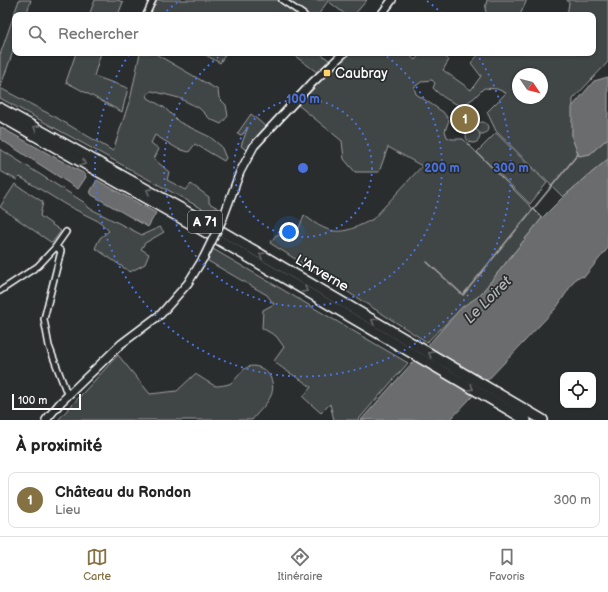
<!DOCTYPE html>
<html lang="fr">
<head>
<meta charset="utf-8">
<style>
  :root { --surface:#fff; --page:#f6f6f6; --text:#222; --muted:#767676; --line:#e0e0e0; --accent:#857141 }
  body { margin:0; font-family:"Balsamiq Sans",sans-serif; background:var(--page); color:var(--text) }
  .controls { position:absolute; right:12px; bottom:12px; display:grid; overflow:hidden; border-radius:8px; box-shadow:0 1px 3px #0004 }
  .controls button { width:36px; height:36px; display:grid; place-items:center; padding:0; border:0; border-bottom:1px solid var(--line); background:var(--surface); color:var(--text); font:20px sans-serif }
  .compass { position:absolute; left:512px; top:68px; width:36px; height:36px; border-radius:50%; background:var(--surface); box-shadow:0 1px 3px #0004; rotate:125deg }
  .scale { position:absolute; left:12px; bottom:10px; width:69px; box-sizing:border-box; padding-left:4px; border:2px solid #fff; border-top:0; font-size:11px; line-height:14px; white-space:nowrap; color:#fff; -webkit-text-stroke:3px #2a2d2e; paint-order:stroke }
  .you { position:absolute; left:289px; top:232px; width:14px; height:14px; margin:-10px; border:3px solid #fff; border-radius:50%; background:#1a73e8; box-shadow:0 0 0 6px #1a73e833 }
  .badge { display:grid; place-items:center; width:26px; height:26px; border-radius:50%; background:var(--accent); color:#fff; font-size:13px; font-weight:700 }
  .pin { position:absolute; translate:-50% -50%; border:2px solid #fff; box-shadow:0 1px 4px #0006 }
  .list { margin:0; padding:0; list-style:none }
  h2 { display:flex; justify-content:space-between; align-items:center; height:52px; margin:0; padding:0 16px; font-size:17px }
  h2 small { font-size:13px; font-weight:400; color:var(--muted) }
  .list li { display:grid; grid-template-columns:26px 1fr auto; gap:12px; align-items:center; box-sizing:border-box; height:56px; margin:0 8px 8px; padding:0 8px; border:1px solid var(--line); border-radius:8px }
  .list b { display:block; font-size:15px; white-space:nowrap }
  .list p { margin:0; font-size:13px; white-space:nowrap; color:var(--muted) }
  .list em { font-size:13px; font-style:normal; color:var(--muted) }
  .icon { flex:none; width:22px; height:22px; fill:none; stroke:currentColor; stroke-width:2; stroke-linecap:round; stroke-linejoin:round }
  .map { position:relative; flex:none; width:608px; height:420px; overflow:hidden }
  .search { position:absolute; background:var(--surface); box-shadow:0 1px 3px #0004; left:12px; right:12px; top:12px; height:44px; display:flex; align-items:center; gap:10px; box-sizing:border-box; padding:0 14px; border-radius:8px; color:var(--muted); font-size:15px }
  .sheet { height:116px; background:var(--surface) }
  nav { display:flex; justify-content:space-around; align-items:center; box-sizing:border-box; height:56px; border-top:1px solid var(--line); background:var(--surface); font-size:11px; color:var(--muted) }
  nav a { display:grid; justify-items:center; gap:2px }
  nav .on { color:var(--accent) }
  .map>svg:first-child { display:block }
  .green { fill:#414445; stroke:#a0a2a2; fill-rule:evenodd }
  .water { fill:#6a6c6d; stroke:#a6a7a7 }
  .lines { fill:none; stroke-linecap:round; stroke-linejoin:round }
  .stream { stroke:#a6a7a7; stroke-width:1.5 }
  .minor-casing { stroke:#fff; stroke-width:8 }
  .secondary-casing { stroke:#fff; stroke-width:10 }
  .motorway-casing { stroke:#fff; stroke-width:12 }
  .minor { stroke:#2a2d2e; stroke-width:5 }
  .secondary { stroke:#2a2d2e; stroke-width:7 }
  .motorway { stroke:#2a2d2e; stroke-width:9 }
  .secondary-bridge-casing { stroke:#fff; stroke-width:10; stroke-linecap:butt }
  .secondary-bridge { stroke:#2a2d2e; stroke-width:7 }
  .oneway { stroke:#6a6c6d }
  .ring { fill:none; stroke:#4a71e0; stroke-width:2; stroke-dasharray:2 4 }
  .poi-dot { fill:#ffd166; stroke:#2a2d2e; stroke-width:1.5 }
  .labels { text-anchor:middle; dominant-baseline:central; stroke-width:3.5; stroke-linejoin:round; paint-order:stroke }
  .shield { fill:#2a2d2e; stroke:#bfc0c0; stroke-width:1 }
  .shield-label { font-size:13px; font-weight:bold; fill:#fff }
  .poi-label { font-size:14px; fill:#fff; stroke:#2a2d2e; text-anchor:start }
  .street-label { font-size:14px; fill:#fff; stroke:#2a2d2e }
  .water-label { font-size:15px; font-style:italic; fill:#b4b6b6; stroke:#2a2d2e }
  .centre { fill:#4a71e0; stroke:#2a2d2e; stroke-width:2 }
  .ring-label { font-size:12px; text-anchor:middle; font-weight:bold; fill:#4a71e0; stroke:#2a2d2e; stroke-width:3.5; stroke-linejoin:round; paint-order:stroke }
</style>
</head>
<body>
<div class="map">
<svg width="608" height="420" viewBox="0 0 608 420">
  <rect width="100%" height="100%" fill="#2a2d2e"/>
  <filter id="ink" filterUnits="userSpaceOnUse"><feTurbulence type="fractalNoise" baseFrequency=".025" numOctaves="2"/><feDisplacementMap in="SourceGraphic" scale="8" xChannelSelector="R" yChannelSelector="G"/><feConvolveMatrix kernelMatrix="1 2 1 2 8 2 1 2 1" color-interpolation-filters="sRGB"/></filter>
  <g filter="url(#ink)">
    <!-- green -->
    <g class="green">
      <path d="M 19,0 L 31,0 L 26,15 L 15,15 L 15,46 L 0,88 L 57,118 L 113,151 L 131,96 L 140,53 L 154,53 L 218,90 L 219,98 L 226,105 L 228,116 L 221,124 L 210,119 L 199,108 L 179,98 L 152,91 L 147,94 L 148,98 L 165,108 L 179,122 L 210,137 L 221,146 L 226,158 L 224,161 L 195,144 L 189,152 L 178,149 L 155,135 L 151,143 L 159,149 L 154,159 L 169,172 L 167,180 L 186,190 L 191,184 L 209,197 L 209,203 L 223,211 L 219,218 L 0,98 L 0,55 Z"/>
      <path d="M 95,0 L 117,0 L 123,2 L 118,15 L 89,15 Z"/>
      <path d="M 154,0 L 278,0 L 300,15 L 148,15 Z"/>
      <path d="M 286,0 L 367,0 L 354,15 L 346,15 L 328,1 L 318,15 L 308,15 Z"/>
      <path d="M 487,0 L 526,0 L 526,2 L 520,15 L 487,15 L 485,9 Z"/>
      <path d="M 567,0 L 608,0 L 608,62 L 573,99 L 572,138 L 579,156 L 590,154 L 608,138 L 608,159 L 563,197 L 496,131 L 487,112 L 506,93 L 497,89 L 484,88 L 474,98 L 462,106 C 452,103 440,96 433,88 L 435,83 L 432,80 L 423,81 L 414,87 L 416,94 L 443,112 L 449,120 L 445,131 L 447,137 L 451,139 L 463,139 L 542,218 L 479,296 L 462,308 L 427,342 L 270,243 L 276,235 L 294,233 L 299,228 L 304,215 C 332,237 342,235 373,219 L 422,166 L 388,147 L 379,172 L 355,172 L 344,159 L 342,141 L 298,105 L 348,53 L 407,53 L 415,60 L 421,53 L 441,53 L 449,60 L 443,70 L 471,90 L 481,76 L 471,63 L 480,53 L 593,53 L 593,15 L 567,15 L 569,3 ZM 518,74 L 542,74 L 542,98 L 518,98 Z"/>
      <path d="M 76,53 L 101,53 L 94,76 L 128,88 L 122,112 L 66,82 Z"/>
      <path d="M 202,53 L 226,53 L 220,63 Z"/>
      <path d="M 291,53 L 320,53 L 330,61 L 318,73 Z"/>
      <path d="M 251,114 L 266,127 L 246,150 L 241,146 L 248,127 L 242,135 L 237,134 Z"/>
      <circle cx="482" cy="128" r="6"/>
      <circle cx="473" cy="136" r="7"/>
      <path d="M 496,133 L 547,183 L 530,204 L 477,152 Z"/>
      <path d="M 0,149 L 85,203 L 89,208 L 142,235 L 160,227 L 164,232 L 145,243 L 141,249 L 149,254 L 145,264 L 130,272 L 95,248 L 100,238 L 109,231 L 100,222 L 66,205 L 20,177 L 17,180 L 0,171 Z"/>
      <path d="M 15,184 L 43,202 L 40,216 L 61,231 L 52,243 L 0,207 Z"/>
      <path d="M 213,249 L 408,363 L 358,420 L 334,420 L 330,404 L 321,413 L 303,397 L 311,387 C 299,377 285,372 274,361 L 284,347 L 276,336 L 262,328 L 263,310 L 274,304 L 267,295 L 208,261 Z"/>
      <path d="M 118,355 L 150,394 L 177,391 L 195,374 C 201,377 210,384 216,386 C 219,386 226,385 229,384 C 240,379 242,362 258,367 C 263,368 269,373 271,379 C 278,396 262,407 252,420 L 58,420 Z"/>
    </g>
    <!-- water -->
    <g class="water">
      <path d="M 608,77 L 608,138 L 590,154 L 579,156 L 572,138 L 572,107 L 594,81 Z"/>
      <path d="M 0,127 L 85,174 L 86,177 L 78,189 L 0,139 Z"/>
      <path d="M 608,159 L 608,248 L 585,276 L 576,278 L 557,307 L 450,420 L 361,420 L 462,307 L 479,296 L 542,218 L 563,197 Z"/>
      <path d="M 97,180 L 156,213 L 148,227 L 92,195 L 90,192 Z"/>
    </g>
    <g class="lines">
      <!-- stream -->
      <path class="stream" d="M 427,262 L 463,295 L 578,154"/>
      <!-- minor casing -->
      <g class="minor-casing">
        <g id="minor">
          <path d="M 282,0 L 304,15"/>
          <path d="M 146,15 L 153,0"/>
          <path d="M 56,247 L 61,251 L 44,319 L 49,346 L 66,391 L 69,394"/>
          <path d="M 0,291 L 38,266 L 54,249 L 66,232"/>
        </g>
      </g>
      <!-- secondary casing -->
      <g class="secondary-casing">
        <g id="secondary">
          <path d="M 381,15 L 392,0"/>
          <path d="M 223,218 L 240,172 L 254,146 L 312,83 L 344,53"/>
          <path d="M 46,420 L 61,402 L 121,344 L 161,314 L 188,283 L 204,257"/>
        </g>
      </g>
      <!-- motorway casing -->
      <g class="motorway-casing">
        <g id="motorway">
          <path d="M 0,108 L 211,225 L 543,420"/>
          <path d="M 0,116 L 207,233 L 526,420"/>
        </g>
      </g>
      <!-- minor -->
      <use href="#minor" class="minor"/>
      <!-- secondary -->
      <use href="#secondary" class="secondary"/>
      <!-- motorway -->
      <use href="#motorway" class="motorway"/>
      <!-- secondary-bridge casing -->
      <g class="secondary-bridge-casing">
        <path id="secondary-bridge" d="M 204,257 L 223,218"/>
      </g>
      <!-- secondary-bridge -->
      <use href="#secondary-bridge" class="secondary-bridge"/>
    </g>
    <!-- one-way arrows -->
    <defs><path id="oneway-chevron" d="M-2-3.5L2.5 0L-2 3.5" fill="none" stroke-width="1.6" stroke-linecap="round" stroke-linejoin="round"/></defs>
    <g class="oneway">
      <use href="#oneway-chevron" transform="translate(36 128) rotate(-151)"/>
      <use href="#oneway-chevron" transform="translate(83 163) rotate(29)"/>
      <use href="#oneway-chevron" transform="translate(149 191) rotate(-151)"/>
      <use href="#oneway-chevron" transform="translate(262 255) rotate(-150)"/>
      <use href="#oneway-chevron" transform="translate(305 290) rotate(30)"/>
      <use href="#oneway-chevron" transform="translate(374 321) rotate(-150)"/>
      <use href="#oneway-chevron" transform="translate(431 354) rotate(-149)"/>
      <use href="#oneway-chevron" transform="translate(471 388) rotate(30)"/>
    </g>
  </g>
  <!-- distance rings -->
  <g class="ring">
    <circle cx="303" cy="168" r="69"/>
    <path d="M382 53A139 139 0 1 1 224 53"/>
    <path d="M162 15A208 208 0 0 1 179 1M427 1A208 208 0 0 1 444 15M476 53A208 208 0 1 1 130 53"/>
  </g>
  <!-- markers -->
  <rect class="poi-dot" x="323" y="69" width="8" height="8" rx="2"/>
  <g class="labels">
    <!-- shield labels -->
    <rect class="shield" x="188" y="211" width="34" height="22" rx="3"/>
    <g class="shield-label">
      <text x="205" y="222">A 71</text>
    </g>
    <!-- poi labels -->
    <g class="poi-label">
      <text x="335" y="73">Caubray</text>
    </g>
    <!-- street labels -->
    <g class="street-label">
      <text transform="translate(322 273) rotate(30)">L'Arverne</text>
    </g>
    <!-- water labels -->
    <g class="water-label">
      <text transform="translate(488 300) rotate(-45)">Le Loiret</text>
    </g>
  </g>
  <circle cx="303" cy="168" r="6" class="centre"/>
  <g class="ring-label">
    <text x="303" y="103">100 m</text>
    <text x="442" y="172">200 m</text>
    <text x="511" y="172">300 m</text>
  </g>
</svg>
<div class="controls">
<button><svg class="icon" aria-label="locate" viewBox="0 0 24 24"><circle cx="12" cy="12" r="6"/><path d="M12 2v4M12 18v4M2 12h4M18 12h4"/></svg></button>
</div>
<svg class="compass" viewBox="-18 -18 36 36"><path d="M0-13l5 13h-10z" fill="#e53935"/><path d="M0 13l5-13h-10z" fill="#767676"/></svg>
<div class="scale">100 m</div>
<div class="you"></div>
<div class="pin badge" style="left:465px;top:119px">1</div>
<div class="search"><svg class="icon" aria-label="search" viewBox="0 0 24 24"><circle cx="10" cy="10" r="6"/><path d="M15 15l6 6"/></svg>Rechercher</div>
</div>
<section class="sheet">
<h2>À proximité<small></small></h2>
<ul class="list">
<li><span class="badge">1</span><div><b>Château du Rondon</b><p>Lieu</p></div><em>300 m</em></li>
</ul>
</section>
<nav>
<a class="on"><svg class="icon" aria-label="map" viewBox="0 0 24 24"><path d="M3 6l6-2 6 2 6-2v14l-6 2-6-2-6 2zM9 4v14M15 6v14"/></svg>Carte</a>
<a><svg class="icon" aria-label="directions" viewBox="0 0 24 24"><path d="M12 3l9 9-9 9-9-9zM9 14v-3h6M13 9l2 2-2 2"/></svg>Itinéraire</a>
<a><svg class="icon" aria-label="saved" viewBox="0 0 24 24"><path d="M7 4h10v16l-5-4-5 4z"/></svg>Favoris</a>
</nav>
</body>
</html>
